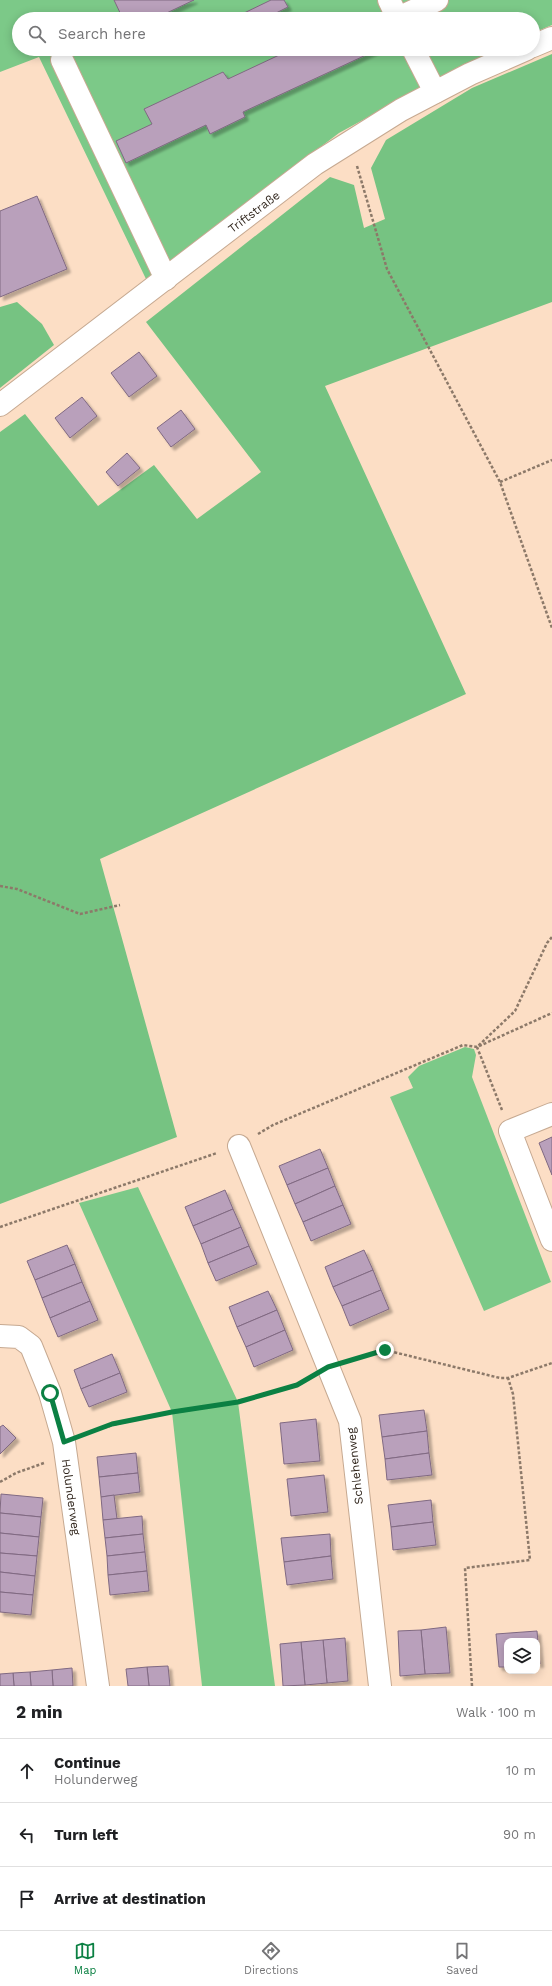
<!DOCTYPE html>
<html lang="en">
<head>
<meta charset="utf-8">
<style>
  :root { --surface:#fff; --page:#f2f2f2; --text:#202124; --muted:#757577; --line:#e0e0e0; --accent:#0b8043 }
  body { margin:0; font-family:"Work Sans",sans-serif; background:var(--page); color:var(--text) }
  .controls { position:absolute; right:12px; bottom:12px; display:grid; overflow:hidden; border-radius:8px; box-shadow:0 2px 10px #0003 }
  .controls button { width:36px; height:36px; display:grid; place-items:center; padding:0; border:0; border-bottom:1px solid var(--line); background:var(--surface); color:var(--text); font:20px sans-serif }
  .stop { position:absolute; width:12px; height:12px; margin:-9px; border:3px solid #0b8043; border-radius:50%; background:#fff }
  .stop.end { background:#0b8043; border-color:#fff; box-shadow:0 1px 4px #0008 }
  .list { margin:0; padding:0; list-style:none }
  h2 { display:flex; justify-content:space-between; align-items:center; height:52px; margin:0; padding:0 16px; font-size:17px }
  h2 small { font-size:13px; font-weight:400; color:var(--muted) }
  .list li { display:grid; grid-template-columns:26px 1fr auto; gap:12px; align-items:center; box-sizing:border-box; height:64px; padding:0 16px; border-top:1px solid var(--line) }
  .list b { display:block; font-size:15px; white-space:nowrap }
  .list p { margin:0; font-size:13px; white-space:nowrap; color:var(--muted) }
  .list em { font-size:13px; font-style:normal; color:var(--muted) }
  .icon { flex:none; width:22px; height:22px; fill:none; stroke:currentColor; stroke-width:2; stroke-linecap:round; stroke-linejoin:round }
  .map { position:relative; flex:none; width:552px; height:1686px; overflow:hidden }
  .search { position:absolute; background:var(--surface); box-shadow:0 2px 10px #0003; left:12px; right:12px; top:12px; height:44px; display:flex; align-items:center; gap:10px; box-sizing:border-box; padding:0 14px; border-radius:22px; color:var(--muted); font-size:15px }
  .sheet { height:244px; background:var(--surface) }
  nav { display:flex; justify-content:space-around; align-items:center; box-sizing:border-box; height:56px; border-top:1px solid var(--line); background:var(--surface); font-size:11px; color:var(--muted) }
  nav a { display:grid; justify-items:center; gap:2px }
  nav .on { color:var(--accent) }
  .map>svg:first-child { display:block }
  .green { fill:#7cc988 }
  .forest { fill:#76c382 }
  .building { fill:#b9a0bb; stroke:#806982; filter:url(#shadow) }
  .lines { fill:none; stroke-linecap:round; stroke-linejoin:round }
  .minor-casing { stroke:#c6a991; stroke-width:24 }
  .path { stroke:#8c7969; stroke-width:2.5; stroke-dasharray:3 2; stroke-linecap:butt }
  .minor { stroke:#fff; stroke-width:22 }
  .route { stroke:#0b8043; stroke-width:5 }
  .labels { text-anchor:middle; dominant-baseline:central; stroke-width:4; stroke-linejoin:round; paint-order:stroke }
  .street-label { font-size:12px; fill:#31261d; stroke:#fff }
</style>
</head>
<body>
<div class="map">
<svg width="552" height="1686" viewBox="0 0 552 1686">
  <defs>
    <filter id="shadow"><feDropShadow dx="3.5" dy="3.5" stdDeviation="1" flood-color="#0004"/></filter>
  </defs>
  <rect width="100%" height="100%" fill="#fcdec5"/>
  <!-- green -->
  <g class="green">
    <path d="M 0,0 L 552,0 L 552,25 L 533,33 L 533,19 L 19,19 L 19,49 L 499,49 L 456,69 L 339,133 L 146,279 L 39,57 L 0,72 Z"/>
    <path d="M 465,1047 L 474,1049 L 476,1055 L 472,1077 L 551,1282 L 484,1311 L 390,1097 L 413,1088 L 408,1077 L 419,1066 Z"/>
    <path d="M 138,1187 L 238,1402 L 275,1686 L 202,1686 L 172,1412 L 79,1203 Z"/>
  </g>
  <!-- forest -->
  <g class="forest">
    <path d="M 552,54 L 552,302 L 325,386 L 466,694 L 100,859 L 177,1137 L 0,1204 L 0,432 L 25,414 L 98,506 L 154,465 L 197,519 L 261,472 L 146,322 L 330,177 L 354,185 L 364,228 L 385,219 L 371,168 L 386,140 L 472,88 Z"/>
    <path d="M 17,302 L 42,324 L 54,345 L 0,388 L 0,307 Z"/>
  </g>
  <!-- building -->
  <g class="building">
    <path d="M 114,0 L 194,0 L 154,19 L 123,19 Z"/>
    <path d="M 271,0 L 284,0 L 288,7 L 264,19 L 244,19 L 242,14 Z"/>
    <path d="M 292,49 L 379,49 L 243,112 L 245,117 L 210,134 L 206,125 L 126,163 L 116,141 L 152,124 L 144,109 L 223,72 L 228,79 Z"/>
    <path d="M 37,196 L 67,269 L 0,297 L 0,211 Z"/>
    <path d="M 139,352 L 157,376 L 129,397 L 111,373 Z"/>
    <path d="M 82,397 L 97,416 L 70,438 L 55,418 Z"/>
    <path d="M 181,410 L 195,429 L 171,447 L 157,428 Z"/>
    <path d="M 127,453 L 140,468 L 118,486 L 106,472 Z"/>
    <path d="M 552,1137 L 552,1175 L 539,1143 Z"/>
    <path d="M 320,1149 L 328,1168 L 287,1185 L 279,1166 Z"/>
    <path d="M 328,1168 L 335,1186 L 295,1204 L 287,1185 Z"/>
    <path d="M 335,1186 L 343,1205 L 303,1222 L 295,1204 Z"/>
    <path d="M 225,1190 L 233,1209 L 193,1226 L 185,1207 Z"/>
    <path d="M 343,1205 L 351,1224 L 311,1241 L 303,1222 Z"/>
    <path d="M 233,1209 L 241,1227 L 201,1244 L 193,1226 Z"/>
    <path d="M 241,1227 L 249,1246 L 208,1263 L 201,1244 Z"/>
    <path d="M 67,1245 L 75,1264 L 35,1280 L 27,1261 Z"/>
    <path d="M 249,1246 L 257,1264 L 216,1281 L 208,1263 Z"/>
    <path d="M 364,1250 L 373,1270 L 333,1287 L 325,1267 Z"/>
    <path d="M 75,1264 L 82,1282 L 42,1298 L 35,1280 Z"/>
    <path d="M 373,1270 L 381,1290 L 342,1306 L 333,1287 Z"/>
    <path d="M 82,1282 L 90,1301 L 50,1318 L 42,1298 Z"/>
    <path d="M 381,1290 L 389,1309 L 350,1326 L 342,1306 Z"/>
    <path d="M 268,1291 L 277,1310 L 237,1327 L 229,1307 Z"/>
    <path d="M 90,1301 L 98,1320 L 58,1337 L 50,1318 Z"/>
    <path d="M 277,1310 L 285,1330 L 246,1347 L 237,1327 Z"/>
    <path d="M 285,1330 L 293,1350 L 254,1367 L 246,1347 Z"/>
    <path d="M 112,1354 L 120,1373 L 81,1389 L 74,1370 Z"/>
    <path d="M 120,1373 L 127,1392 L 89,1407 L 81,1389 Z"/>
    <path d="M 424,1410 L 427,1431 L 382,1437 L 379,1415 Z"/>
    <path d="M 316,1419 L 320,1461 L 284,1464 L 280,1423 Z"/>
    <path d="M 3,1425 L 16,1438 L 0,1454 L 0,1427 Z"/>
    <path d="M 427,1431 L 429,1453 L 385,1459 L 382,1437 Z"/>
    <path d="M 136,1453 L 138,1473 L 99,1477 L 97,1457 Z"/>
    <path d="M 429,1453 L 432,1475 L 387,1480 L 385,1459 Z"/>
    <path d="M 138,1473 L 140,1492 L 101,1497 L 99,1477 Z"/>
    <path d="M 324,1475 L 328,1512 L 291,1516 L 287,1479 Z"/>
    <path d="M 1,1494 L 43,1498 L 41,1517 L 0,1513 Z"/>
    <path d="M 114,1495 L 117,1519 L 103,1520 L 101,1497 Z"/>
    <path d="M 431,1500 L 433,1522 L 391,1527 L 388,1505 Z"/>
    <path d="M 0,1513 L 41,1517 L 39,1537 L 0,1533 Z"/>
    <path d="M 142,1516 L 143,1534 L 105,1538 L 103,1520 Z"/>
    <path d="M 433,1522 L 436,1545 L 393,1550 L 391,1527 Z"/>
    <path d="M 0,1533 L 39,1537 L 37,1556 L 0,1553 Z"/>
    <path d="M 143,1534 L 145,1552 L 107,1556 L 105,1538 Z"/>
    <path d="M 330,1534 L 331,1556 L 284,1562 L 281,1538 Z"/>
    <path d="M 145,1552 L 147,1571 L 108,1575 L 107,1556 Z"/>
    <path d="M 0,1553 L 37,1556 L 35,1576 L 0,1572 Z"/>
    <path d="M 331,1556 L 333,1579 L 287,1585 L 284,1562 Z"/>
    <path d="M 147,1571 L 149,1591 L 110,1595 L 108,1575 Z"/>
    <path d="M 0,1572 L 35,1576 L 33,1595 L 0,1592 Z"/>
    <path d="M 0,1592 L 33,1595 L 31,1615 L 0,1612 Z"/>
    <path d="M 446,1627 L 450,1673 L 425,1674 L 421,1630 Z"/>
    <path d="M 421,1630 L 425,1674 L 400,1676 L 398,1631 Z"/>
    <path d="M 537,1631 L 540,1664 L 537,1664 L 537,1641 L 507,1641 L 507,1667 L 499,1667 L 496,1634 Z"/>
    <path d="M 345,1638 L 348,1681 L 327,1683 L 323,1640 Z"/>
    <path d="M 323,1640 L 327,1683 L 305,1685 L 301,1642 Z"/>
    <path d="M 301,1642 L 305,1685 L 283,1686 L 280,1644 Z"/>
    <path d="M 168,1666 L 170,1686 L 149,1686 L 147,1667 Z"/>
    <path d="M 147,1667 L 149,1686 L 128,1686 L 126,1669 Z"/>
    <path d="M 72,1668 L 73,1686 L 53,1686 L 52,1670 Z"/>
    <path d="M 52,1670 L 53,1686 L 31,1686 L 30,1672 Z"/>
    <path d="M 30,1672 L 31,1686 L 14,1686 L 13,1673 Z"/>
    <path d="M 13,1673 L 14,1686 L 0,1686 L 0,1674 Z"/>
  </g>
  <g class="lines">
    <!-- minor casing -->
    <g class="minor-casing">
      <g id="minor">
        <path d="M 389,0 L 398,19"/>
        <path d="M 398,18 L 437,0"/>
        <path d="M 533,46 L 552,38"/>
        <path d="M 413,49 L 435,92"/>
        <path d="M 62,60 L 166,279"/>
        <path d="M 0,405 L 315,164 L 401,110 L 470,74 L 527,49"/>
        <path d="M 552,1114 L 510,1131 L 552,1240"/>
        <path d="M 239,1146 L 350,1421 L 380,1686"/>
        <path d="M 0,1336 L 19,1337 L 31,1346 L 50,1393 L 64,1442 L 98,1686"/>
      </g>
    </g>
    <!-- path -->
    <g class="path">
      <path d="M 357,166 L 387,269 L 500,482 L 552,628"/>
      <path d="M 500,482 L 552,460"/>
      <path d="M 0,886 L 17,889 L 80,914 L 120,905"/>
      <path d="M 502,1110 L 477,1047 L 552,1013"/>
      <path d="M 258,1134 L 273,1125 L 463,1045 L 477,1047 L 515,1011 L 547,943 L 552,937"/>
      <path d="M 0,1227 L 217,1153"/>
      <path d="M 351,1360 L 385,1350 L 500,1378 L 508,1378 L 552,1363"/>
      <path d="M 85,1434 C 143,1412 206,1412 265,1394 C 280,1390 295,1386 308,1379"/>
      <path d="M 0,1482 L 16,1473 L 44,1463"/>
      <path d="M 472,1686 L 465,1568 L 530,1560 L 513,1394 L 508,1378"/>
    </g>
    <!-- minor -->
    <use href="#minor" class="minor"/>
  </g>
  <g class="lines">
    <!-- route -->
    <path class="route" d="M 50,1393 L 64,1442 L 112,1424 L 172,1412 L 238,1402 L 297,1385 L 328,1367 L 385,1350"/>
  </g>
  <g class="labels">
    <!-- street labels -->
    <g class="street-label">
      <text transform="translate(254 212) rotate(-37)">Triftstraße</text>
      <text transform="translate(355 1466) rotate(-96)">Schlehenweg</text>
      <text transform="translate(71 1497) rotate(82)">Holunderweg</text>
    </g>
  </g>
</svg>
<div class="controls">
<button><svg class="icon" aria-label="layers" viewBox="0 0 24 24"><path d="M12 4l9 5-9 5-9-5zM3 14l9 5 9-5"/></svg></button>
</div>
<div class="stop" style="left:50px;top:1393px"></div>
<div class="stop end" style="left:385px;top:1350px"></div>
<div class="search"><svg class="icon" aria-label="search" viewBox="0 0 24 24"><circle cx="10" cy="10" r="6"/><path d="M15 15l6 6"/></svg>Search here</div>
</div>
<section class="sheet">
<h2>2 min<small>Walk · 100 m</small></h2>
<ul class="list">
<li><svg class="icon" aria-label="ahead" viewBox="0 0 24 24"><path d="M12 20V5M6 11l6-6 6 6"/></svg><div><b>Continue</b><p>Holunderweg</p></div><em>10 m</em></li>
<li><svg class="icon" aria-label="left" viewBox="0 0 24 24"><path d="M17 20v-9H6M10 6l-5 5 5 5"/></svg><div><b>Turn left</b></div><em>90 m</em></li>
<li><svg class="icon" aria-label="arrive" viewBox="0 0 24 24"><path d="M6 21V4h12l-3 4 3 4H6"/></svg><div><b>Arrive at destination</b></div></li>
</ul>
</section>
<nav>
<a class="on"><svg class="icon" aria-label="map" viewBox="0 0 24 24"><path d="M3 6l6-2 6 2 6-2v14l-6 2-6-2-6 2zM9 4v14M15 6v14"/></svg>Map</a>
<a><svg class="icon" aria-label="directions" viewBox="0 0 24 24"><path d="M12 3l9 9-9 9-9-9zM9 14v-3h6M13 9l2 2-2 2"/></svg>Directions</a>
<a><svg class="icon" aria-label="saved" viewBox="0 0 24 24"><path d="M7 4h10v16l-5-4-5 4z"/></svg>Saved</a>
</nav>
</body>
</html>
